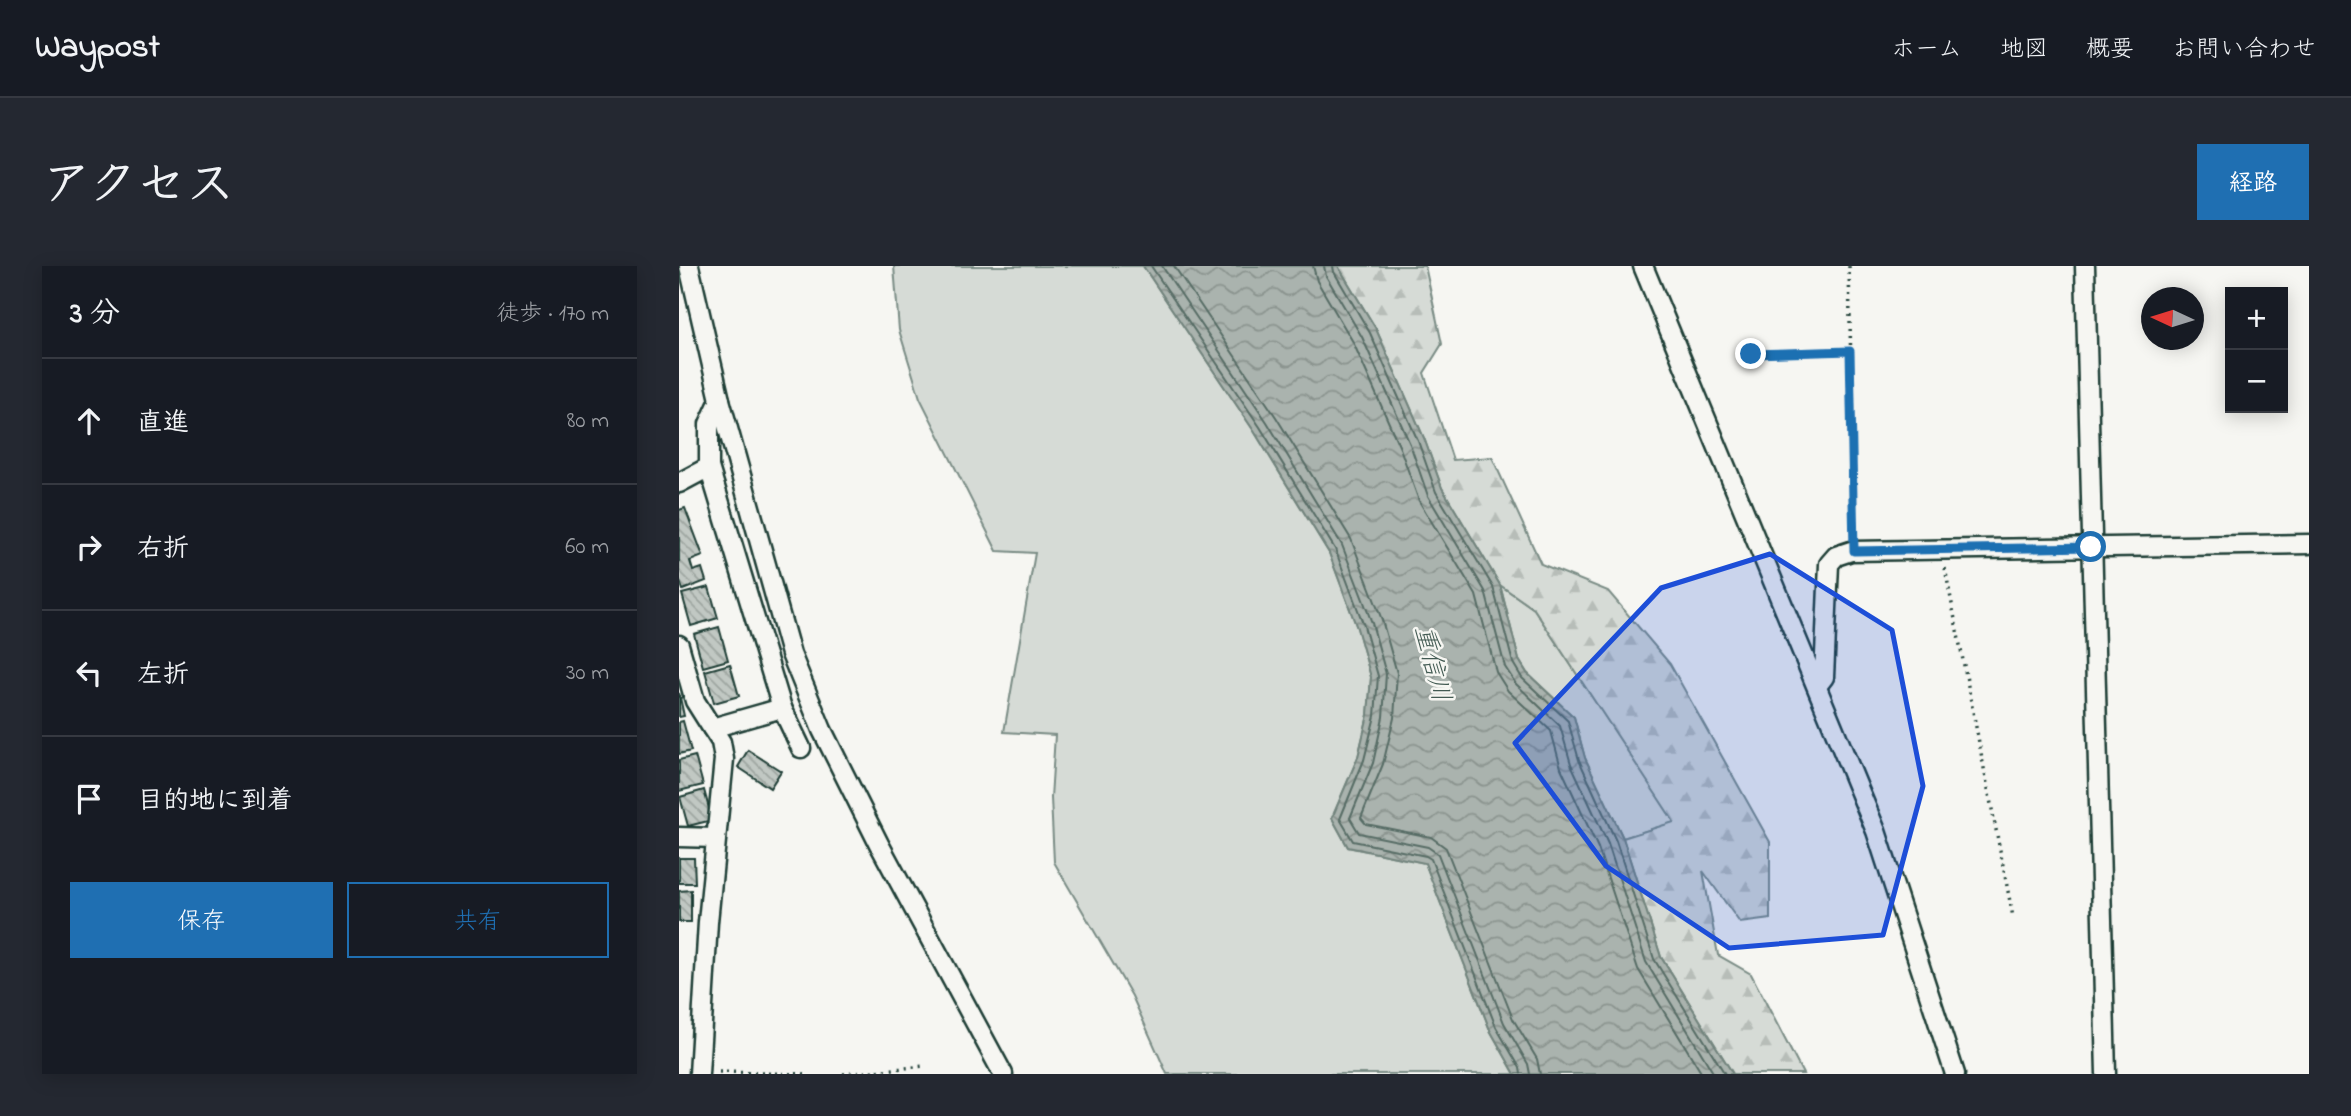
<!DOCTYPE html>
<html lang="ja">
<head>
<meta charset="utf-8">
<style>
  :root { --surface:#171b24; --page:#242831; --text:#f1f3f6; --muted:#9ea1a6; --line:#363941; --accent:#1f6fb2 }
  body { margin:0; font-family:"Indie Flower","Klee One",sans-serif; background:var(--page); color:var(--text) }
  .controls { position:absolute; right:21px; top:21px; display:grid; overflow:hidden; border-radius:0px; box-shadow:0 4px 18px #0003 }
  .controls button { width:63px; height:63px; display:grid; place-items:center; padding:0; border:0; border-bottom:2px solid var(--line); background:var(--surface); color:var(--text); font:35px sans-serif }
  .compass { position:absolute; left:1462px; top:21px; width:63px; height:63px; border-radius:50%; background:var(--surface); box-shadow:0 4px 18px #0003; rotate:274deg }
  .stop { position:absolute; width:21px; height:21px; margin:-16px; border:5px solid #1f6fb2; border-radius:50%; background:#fff }
  .stop.end { background:#1f6fb2; border-color:#fff; box-shadow:0 2px 7px #0008 }
  .list { margin:0; padding:0; list-style:none }
  h2 { display:flex; justify-content:space-between; align-items:center; height:91px; margin:0; padding:0 28px; font-size:30px }
  h2 small { font-size:23px; font-weight:400; color:var(--muted) }
  .list li { display:grid; grid-template-columns:46px 1fr auto; gap:21px; align-items:center; box-sizing:border-box; height:126px; padding:0 28px; border-top:2px solid var(--line) }
  .list b { display:block; font-size:26px; white-space:nowrap }
  .list em { font-size:23px; font-style:normal; color:var(--muted) }
  .actions { display:flex; gap:14px; padding:21px 28px }
  .actions a { flex:1; padding:16px 0; border:2px solid var(--accent); border-radius:0px; text-align:center; font-size:24px; color:var(--accent) }
  .actions .main { background:var(--accent); color:#fff }
  .icon { flex:none; width:38px; height:38px; fill:none; stroke:currentColor; stroke-width:2; stroke-linecap:round; stroke-linejoin:round }
  .map { position:relative; flex:none; width:1630px; height:808px; overflow:hidden; border-radius:0px }
  header { display:flex; align-items:center; gap:42px; box-sizing:border-box; height:98px; padding:0 35px; background:var(--surface); border-bottom:2px solid var(--line) }
  header strong { font-size:33px }
  nav { display:flex; gap:38px; margin-inline-start:auto; font-size:24px }
  .intro { display:flex; align-items:center; justify-content:space-between; box-sizing:border-box; height:168px; padding:0 42px }
  h1 { margin:0; font-size:49px }
  .button { padding:18px 32px; border-radius:0px; background:var(--accent); color:#fff; font-size:24px; font-weight:700 }
  main { display:flex; gap:42px; padding:0 42px }
  aside { flex:1; background:var(--surface); border-radius:0px; box-shadow:0 4px 18px #0003 }
  .map>svg:first-child { display:block }
  .green { fill:#d6dbd6; stroke:#7a8c85; stroke-width:2 }
  .forest { fill:url(#forest-firs); stroke:#7a8c85; stroke-width:2 }
  .water { fill:url(#water-waves); stroke:#72847d; stroke-width:2 }
  .lines { fill:none; stroke-linecap:round; stroke-linejoin:round }
  .shore { stroke:#576c65; stroke-width:2 }
  .building { fill:url(#building-back-hatch); stroke:#1f3d34; stroke-width:2 }
  .street-casing { stroke:#1f3d34; stroke-width:23 }
  .path { stroke:#1f3d34; stroke-width:3.5; stroke-dasharray:2 5; stroke-linecap:butt }
  .street { stroke:#f6f6f2; stroke-width:18 }
  .route { stroke:#1f6fb2; stroke-width:9 }
  .marked { fill:#1d4ed8; fill-opacity:0.2; stroke:#1d4ed8; stroke-width:5; stroke-linejoin:round }
  .labels { text-anchor:middle; dominant-baseline:central; stroke-width:5; stroke-linejoin:round; paint-order:stroke }
  .water-label { font-size:26px; font-style:italic; fill:#425a52; stroke:#f6f6f2 }
</style>
</head>
<body>
<header>
<strong>Waypost</strong>
<nav><a>ホーム</a><a>地図</a><a>概要</a><a>お問い合わせ</a></nav>
</header>
<div class="intro"><h1>アクセス</h1><a class="button">経路</a></div>
<main>
<aside>
<h2>3 分<small>徒歩 · 170 m</small></h2>
<ul class="list">
<li><svg class="icon" aria-label="ahead" viewBox="0 0 24 24"><path d="M12 20V5M6 11l6-6 6 6"/></svg><div><b>直進</b></div><em>80 m</em></li>
<li><svg class="icon" aria-label="right" viewBox="0 0 24 24"><path d="M7 20v-9h11M14 6l5 5-5 5"/></svg><div><b>右折</b></div><em>60 m</em></li>
<li><svg class="icon" aria-label="left" viewBox="0 0 24 24"><path d="M17 20v-9H6M10 6l-5 5 5 5"/></svg><div><b>左折</b></div><em>30 m</em></li>
<li><svg class="icon" aria-label="arrive" viewBox="0 0 24 24"><path d="M6 21V4h12l-3 4 3 4H6"/></svg><div><b>目的地に到着</b></div></li>
</ul>
<div class="actions"><a class="main">保存</a><a>共有</a></div>
</aside>
<div class="map">
<svg width="1630" height="808" viewBox="0 0 1630 808">
  <defs>
    <pattern id="forest-firs" width="22" height="20" patternUnits="userSpaceOnUse" patternTransform="scale(1.75)"><rect width="22" height="20" fill="#d6dbd6"/><path d="M5 1l3.5 6h-7zM16 11l3.5 6h-7z" fill="#b7bdb8"/></pattern>
    <pattern id="water-waves" width="16" height="10" patternUnits="userSpaceOnUse" patternTransform="scale(1.75)"><rect width="16" height="10" fill="#aab3ae"/><path d="M0 5q4-4 8 0t8 0" fill="none" stroke="#8a938e"/></pattern>
    <pattern id="building-back-hatch" width="6" height="6" patternUnits="userSpaceOnUse" patternTransform="scale(1.75)"><rect width="6" height="6" fill="#c1c8c3"/><path d="M-1 5l2 2M0 0l6 6M5-1l2 2" fill="none" stroke="#9ca49f"/></pattern>
  </defs>
  <rect width="100%" height="100%" fill="#f6f6f2"/>
  <filter id="ink" filterUnits="userSpaceOnUse"><feTurbulence type="fractalNoise" baseFrequency=".0143" numOctaves="2"/><feDisplacementMap in="SourceGraphic" scale="14" xChannelSelector="R" yChannelSelector="G"/><feConvolveMatrix kernelMatrix="1 2 1 2 8 2 1 2 1" color-interpolation-filters="sRGB"/></filter>
  <g filter="url(#ink)">
    <!-- green -->
    <g class="green">
      <path d="M 215,0 L 464,0 L 575,165 L 650,287 L 678,362 L 692,411 L 689,449 L 679,491 L 653,552 L 669,581 L 746,597 L 811,764 L 836,808 L 488,808 L 453,730 L 375,596 L 372,532 L 376,469 L 325,466 L 356,287 L 318,285 L 241,132 L 220,64 Z"/>
      <path d="M 821,319 L 855,343 L 996,556 L 944,572 L 906,492 L 895,451 L 848,407 L 840,394 Z"/>
    </g>
    <!-- forest -->
    <path class="forest" d="M 659,0 L 746,0 L 763,78 L 745,107 L 774,194 L 813,191 L 862,298 L 929,325 L 991,398 L 1091,576 L 1091,653 L 1061,657 L 1024,605 L 1039,689 L 1072,708 L 1124,808 L 1054,808 L 982,691 L 944,572 L 995,556 L 855,343 L 821,319 L 763,222 L 745,172 L 697,63 Z"/>
    <!-- water -->
    <path class="water" d="M 464,0 L 659,0 L 697,63 L 745,172 L 763,222 L 821,319 L 840,394 L 848,407 L 895,451 L 906,492 L 944,572 L 982,691 L 1054,808 L 836,808 L 811,764 L 746,597 L 669,581 L 653,552 L 679,491 L 689,449 L 692,411 L 678,362 L 650,287 L 575,165 Z"/>
    <g class="lines">
      <!-- shore -->
      <g class="shore">
        <path d="M 472,0 L 581,161 L 656,283 L 685,360 L 699,410 L 696,450 L 685,494 L 661,553 L 674,575 L 747,590 L 752,593 L 817,761 L 841,802 L 842,808"/>
        <path d="M 483,0 L 588,156 L 663,279 L 693,357 L 707,408 L 704,451 L 694,497 L 671,552 L 680,567 L 749,581 L 759,588 L 825,757 L 849,798 L 851,808"/>
        <path d="M 495,0 L 597,151 L 672,273 L 703,354 L 718,407 L 715,452 L 704,498 L 682,552 L 687,558 L 752,571 L 767,582 L 834,753 L 858,793 L 861,808"/>
        <path d="M 634,0 L 638,15 L 674,76 L 721,182 L 740,235 L 797,329 L 817,406 L 829,425 L 872,465 L 882,502 L 919,582 L 959,703 L 1023,808"/>
        <path d="M 645,0 L 647,10 L 683,71 L 731,178 L 749,230 L 806,325 L 826,401 L 837,418 L 881,460 L 892,498 L 929,578 L 967,696 L 1035,808"/>
        <path d="M 654,0 L 655,6 L 691,67 L 739,175 L 757,226 L 814,321 L 834,397 L 843,412 L 889,455 L 900,494 L 937,575 L 975,693 L 1046,808"/>
      </g>
    </g>
    <!-- building -->
    <g class="building">
      <path d="M 6,242 L 24,290 L 11,295 L 14,305 L 23,302 L 27,315 L 4,324 L 0,313 L 0,244 Z"/>
      <path d="M 30,321 L 39,352 L 12,360 L 3,328 Z"/>
      <path d="M 40,361 L 49,394 L 24,401 L 15,368 Z"/>
      <path d="M 51,398 L 60,430 L 35,437 L 26,405 Z"/>
      <path d="M 0,427 L 5,450 L 0,451 Z"/>
      <path d="M 4,455 L 12,485 L 0,488 L 0,456 Z"/>
      <path d="M 69,484 L 102,505 L 91,522 L 59,501 Z"/>
      <path d="M 16,490 L 24,519 L 0,525 L 0,494 Z"/>
      <path d="M 25,524 L 33,554 L 9,560 L 1,531 Z"/>
      <path d="M 0,592 L 15,592 L 16,617 L 0,617 Z"/>
      <path d="M 12,624 L 12,656 L 0,656 L 0,625 Z"/>
    </g>
    <g class="lines">
      <!-- street casing -->
      <g class="street-casing">
        <g id="street">
          <path d="M 10,0 L 41,134 L 112,388 L 143,464 L 200,578 L 324,808"/>
          <path d="M 964,0 L 1197,565 L 1276,808"/>
          <path d="M 1406,0 L 1427,808"/>
          <path d="M 30,201 L 103,442 L 122,482"/>
          <path d="M 0,217 L 30,201 L 30,158 L 41,134"/>
          <path d="M 0,379 L 16,435 L 33,462"/>
          <path d="M 1138,420 L 1145,411 L 1150,298 L 1157,290 L 1172,285 L 1630,278"/>
          <path d="M 0,571 L 37,572"/>
          <path d="M 20,808 L 29,656 L 45,493 L 42,476 L 33,462 L 103,442"/>
        </g>
      </g>
      <!-- path -->
      <g class="path">
        <path d="M 1170,0 L 1175,268"/>
        <path d="M 1072,88 L 1171,85"/>
        <path d="M 1266,302 L 1334,651"/>
        <path d="M 40,806 L 126,808"/>
        <path d="M 164,808 L 246,800"/>
      </g>
      <!-- street -->
      <use href="#street" class="street"/>
    </g>
  </g>
  <g class="lines" filter="url(#ink)">
    <!-- route -->
    <path class="route" d="M 1072,88 L 1171,85 L 1175,285 L 1412,281"/>
  </g>
  <!-- marked area -->
  <path class="marked" d="M 1091,288 L 1213,364 L 1244,520 L 1204,669 L 1050,682 L 927,600 L 836,477 L 982,322 Z"/>
  <g class="labels">
    <!-- water labels -->
    <g class="water-label">
      <text transform="translate(752 398) rotate(76)">重信川</text>
    </g>
  </g>
</svg>
<div class="controls">
<button>+</button>
<button>−</button>
</div>
<svg class="compass" viewBox="-18 -18 36 36"><path d="M0-13l5 13h-10z" fill="#e53935"/><path d="M0 13l5-13h-10z" fill="#9ea1a6"/></svg>
<div class="stop" style="left:1412px;top:281px"></div>
<div class="stop end" style="left:1072px;top:88px"></div>
</div>
</main>
</body>
</html>
